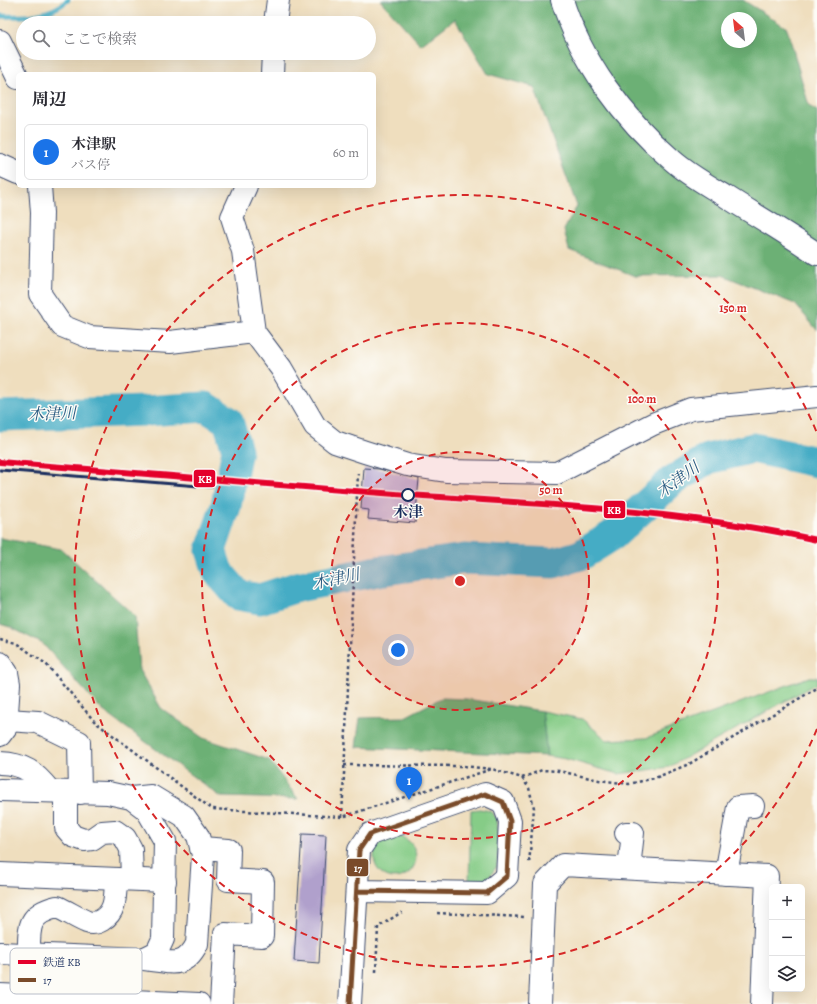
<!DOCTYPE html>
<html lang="ja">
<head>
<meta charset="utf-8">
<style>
  :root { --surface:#fff; --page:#f7f7f7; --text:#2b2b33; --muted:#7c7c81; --line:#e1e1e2; --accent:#1a73e8 }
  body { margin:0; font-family:Alegreya,"Noto Serif JP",serif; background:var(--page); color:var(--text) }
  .controls { position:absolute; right:12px; bottom:12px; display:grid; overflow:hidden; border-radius:6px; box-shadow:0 4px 16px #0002 }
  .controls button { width:36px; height:36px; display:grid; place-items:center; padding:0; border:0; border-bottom:1px solid var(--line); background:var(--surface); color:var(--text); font:20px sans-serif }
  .compass { position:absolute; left:721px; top:12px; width:36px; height:36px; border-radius:50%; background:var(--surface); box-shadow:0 4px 16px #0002; rotate:332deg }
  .you { position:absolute; left:398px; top:650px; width:14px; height:14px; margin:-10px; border:3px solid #fff; border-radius:50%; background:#1a73e8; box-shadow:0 0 0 6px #1a73e833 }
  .badge { display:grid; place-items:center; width:26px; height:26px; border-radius:50%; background:var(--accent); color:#fff; font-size:13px; font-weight:700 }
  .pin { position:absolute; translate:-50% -33px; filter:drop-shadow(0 1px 2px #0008) }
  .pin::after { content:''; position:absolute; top:21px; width:14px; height:12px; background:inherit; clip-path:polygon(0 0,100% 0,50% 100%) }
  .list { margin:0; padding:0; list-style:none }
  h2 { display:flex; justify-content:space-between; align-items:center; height:52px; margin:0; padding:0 16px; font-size:17px }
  h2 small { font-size:13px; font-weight:400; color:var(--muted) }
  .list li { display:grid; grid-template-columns:26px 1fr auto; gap:12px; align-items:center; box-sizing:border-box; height:56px; margin:0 8px 8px; padding:0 8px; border:1px solid var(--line); border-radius:6px }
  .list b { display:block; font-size:15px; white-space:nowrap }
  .list p { margin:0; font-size:13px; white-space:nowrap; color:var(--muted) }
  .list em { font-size:13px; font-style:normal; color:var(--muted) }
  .icon { flex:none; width:22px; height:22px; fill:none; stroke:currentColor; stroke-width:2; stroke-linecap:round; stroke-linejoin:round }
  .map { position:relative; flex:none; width:817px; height:1004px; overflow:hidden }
  .search { position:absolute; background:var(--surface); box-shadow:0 4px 16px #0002; left:16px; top:16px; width:360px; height:44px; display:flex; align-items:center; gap:10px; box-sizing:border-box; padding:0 14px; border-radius:22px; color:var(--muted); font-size:15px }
  .panel { position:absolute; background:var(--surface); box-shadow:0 4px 16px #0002; left:16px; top:72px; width:360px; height:116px; border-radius:6px }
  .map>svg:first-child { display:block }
  .green { fill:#86cc87; stroke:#507e72 }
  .forest { fill:#6cb074; stroke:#447069; fill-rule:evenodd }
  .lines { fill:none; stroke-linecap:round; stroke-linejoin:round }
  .stream { stroke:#45acc5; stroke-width:5 }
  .river { stroke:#45acc5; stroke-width:31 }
  .building { fill:#b0a0cc }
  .minor-casing { stroke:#3b496c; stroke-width:24 }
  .path { stroke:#3b496c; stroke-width:2.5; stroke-dasharray:3 3; stroke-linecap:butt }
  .minor { stroke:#fff; stroke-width:22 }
  .rail { stroke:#1b2f5e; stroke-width:3 }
  .bus-1-casing { stroke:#fdfcf7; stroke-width:8 }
  .bus-1 { stroke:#7a4b2a; stroke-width:5 }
  .rail-1-casing { stroke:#fdfcf7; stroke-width:9 }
  .rail-1 { stroke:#e4002b; stroke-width:6 }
  .ring { fill:none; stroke:#d62828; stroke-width:2; stroke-dasharray:7 5 }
  .stop-dot { fill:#fdfcf7; stroke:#1b2f5e; stroke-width:2 }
  .labels { text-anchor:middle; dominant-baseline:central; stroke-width:3; stroke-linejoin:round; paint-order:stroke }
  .stop-label { font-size:15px; font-weight:bold; fill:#1b2f5e; stroke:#fdfcf7 }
  .water-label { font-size:16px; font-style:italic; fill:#2a5b82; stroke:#fdfcf7 }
  .key { fill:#fdfcf7; stroke:#b9bec9; stroke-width:1 }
  .key-label { font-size:11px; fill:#1b2f5e }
  .centre { fill:#d62828; stroke:#fdfcf7; stroke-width:2 }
  .ring-label { font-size:12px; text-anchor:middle; font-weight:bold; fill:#d62828; stroke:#fdfcf7; stroke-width:3; stroke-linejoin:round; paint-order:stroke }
  .line-badge { stroke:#fdfcf7; stroke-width:1.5 }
  .badge-label { font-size:11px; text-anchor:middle; font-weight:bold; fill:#fff }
</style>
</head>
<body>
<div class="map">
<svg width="817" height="1004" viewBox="0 0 817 1004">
  <rect width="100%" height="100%" fill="#fdfcf7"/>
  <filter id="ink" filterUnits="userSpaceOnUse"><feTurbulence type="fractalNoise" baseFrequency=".025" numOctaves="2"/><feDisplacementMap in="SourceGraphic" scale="8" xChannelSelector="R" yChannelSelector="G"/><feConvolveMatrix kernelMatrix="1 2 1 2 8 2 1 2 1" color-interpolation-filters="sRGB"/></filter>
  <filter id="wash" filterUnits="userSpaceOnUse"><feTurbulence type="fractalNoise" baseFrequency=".012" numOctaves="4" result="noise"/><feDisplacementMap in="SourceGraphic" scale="16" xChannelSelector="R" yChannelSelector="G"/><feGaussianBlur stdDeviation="0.9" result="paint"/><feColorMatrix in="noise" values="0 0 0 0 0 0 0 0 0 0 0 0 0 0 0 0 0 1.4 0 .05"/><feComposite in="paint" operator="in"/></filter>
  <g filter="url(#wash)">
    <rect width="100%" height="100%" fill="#efdebe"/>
    <!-- green -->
    <g class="green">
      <path d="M 809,677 L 817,677 L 817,683 L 669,767 L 618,774 L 566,759 L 547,756 L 542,711 L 582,719 L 607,740 L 646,738 Z"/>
      <path d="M 480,809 L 490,811 L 497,818 L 499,838 L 497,866 L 488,879 L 483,882 L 469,882 L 471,810 Z"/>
      <circle cx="395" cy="857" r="21"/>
    </g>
    <!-- forest -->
    <g class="forest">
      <path d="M 380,0 L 743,0 L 787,28 L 809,106 L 817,111 L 817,330 L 795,304 L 722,275 L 635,276 L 569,250 L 564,230 L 577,206 L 534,87 L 488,74 L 455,19 L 421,45 ZM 727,18 L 751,18 L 751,42 L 727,42 Z"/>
      <path d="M 0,538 L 61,549 L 135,616 L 139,670 L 161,708 L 203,738 L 269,760 L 298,799 L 221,797 L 102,710 L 43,644 L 10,627 L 0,624 Z"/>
      <path d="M 441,698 L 467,699 L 542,711 L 547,756 L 356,747 L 360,718 L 405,717 Z"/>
    </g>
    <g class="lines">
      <!-- stream -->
      <path class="stream" d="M 0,16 C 24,17 49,17 68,0"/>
      <!-- river -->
      <path class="river" d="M 0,416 L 145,411 L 206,407 L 228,421 L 237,450 L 226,506 L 211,550 L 218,572 L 238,595 L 260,599 L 297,587 L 378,571 L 464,559 L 554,563 L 581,555 L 613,535 L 672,481 L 708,459 L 753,448 L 817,462"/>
    </g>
    <g id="blocks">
      <!-- building -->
      <g class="building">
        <path d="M 364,468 L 379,469 L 419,479 L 415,523 L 368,519 L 369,510 L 361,509 Z"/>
        <path d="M 302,834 L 326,835 L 319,963 L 294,961 Z"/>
      </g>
    </g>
  </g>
  <g filter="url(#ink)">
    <use href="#blocks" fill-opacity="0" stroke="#3b496c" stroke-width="1"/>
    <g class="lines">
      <!-- minor casing -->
      <g class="minor-casing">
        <g id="minor">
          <path d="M 562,0 C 581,61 624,119 672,160 C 689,175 709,186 727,197 C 757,216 788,234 817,254"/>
          <path d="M 275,23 L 278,0"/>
          <path d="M 0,41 L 18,78"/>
          <path d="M 272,74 L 273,53"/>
          <path d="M 0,165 L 18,173"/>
          <path d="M 40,186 L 42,213 L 40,294 L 62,326 L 89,337 L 170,342 L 254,332"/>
          <path d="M 246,186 L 232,217 L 243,251 L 254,332 L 281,368 L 315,426 L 335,442 L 365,452 L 407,465 L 446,471 L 557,473 L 653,424 L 691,409 L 817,396"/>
          <path d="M 0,663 L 7,673 L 9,684 L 6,727 L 0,735"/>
          <path d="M 7,720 L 38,722 L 79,742 L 80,793"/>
          <path d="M 0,763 C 25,764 34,772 50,791"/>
          <path d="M 0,790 L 108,793 L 131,798 L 147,810 L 165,841 L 163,939 L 157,952 L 143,959 L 0,953"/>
          <path d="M 66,792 L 66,828 L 73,836 L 84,840 L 92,839 L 102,832 L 115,831 L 125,838 L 131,849 L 132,879"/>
          <path d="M 131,798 L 151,796 L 184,816 L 198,836 L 203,855 L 197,944 C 183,971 169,961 143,959"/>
          <path d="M 626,833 L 633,833 L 629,868"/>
          <path d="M 201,848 L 229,850 L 228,880 L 263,882 L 262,936 L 225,934 L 221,1004"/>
          <path d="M 0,874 L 165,881"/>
          <path d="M 726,874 L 738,807 L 753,806"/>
          <path d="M 29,954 C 29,928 27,914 57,907 C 67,911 77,918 87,922 C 93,924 97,923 102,920 C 117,911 115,894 116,879"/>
          <path d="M 0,995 L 199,1004"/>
          <path d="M 350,1004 L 359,850 L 370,834 L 485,794 L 503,802 L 510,821 L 507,876 L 487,893 L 358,891"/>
          <path d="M 540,1004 L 545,884 L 563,865 L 767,876 L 762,1004"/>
        </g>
      </g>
      <!-- path -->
      <g class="path">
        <path d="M 0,639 L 16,643 L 46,664 L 95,722 L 212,809 L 342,817 L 492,769 L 522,778 L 529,788 L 534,808 L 529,864"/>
        <path d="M 344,765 L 463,766 L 491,769"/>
        <path d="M 522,778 L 542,770 L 559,771 L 599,780 L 629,784 L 655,778 L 689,764 L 817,688"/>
        <path d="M 342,817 L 358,473"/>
        <path d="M 437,913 L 524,917 L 524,915"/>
        <path d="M 376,972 L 378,927 L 402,912"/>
      </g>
      <!-- minor -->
      <use href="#minor" class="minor"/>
      <!-- rail -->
      <path class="rail" d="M 0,470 L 211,487"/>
      <!-- bus-1 casing -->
      <g class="bus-1-casing">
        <path id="bus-1" d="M 350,1004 L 359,850 L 370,834 L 485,794 L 503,802 L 510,821 L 507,876 L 487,893 L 358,891"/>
      </g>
      <!-- bus-1 -->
      <use href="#bus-1" class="bus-1"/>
      <!-- rail-1 casing -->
      <g class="rail-1-casing">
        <path id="rail-1" d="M 0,462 C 141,473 282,486 424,496 C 558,505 685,511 817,540"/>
      </g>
      <!-- rail-1 -->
      <use href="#rail-1" class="rail-1"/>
    </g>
  </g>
  <!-- distance rings -->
  <circle cx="460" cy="581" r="129" fill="#d62828" fill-opacity=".12"/>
  <g class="ring">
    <circle cx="460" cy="581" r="129"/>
    <circle cx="460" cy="581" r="258"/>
    <path d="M817 729A386 386 0 1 1 817 433"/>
  </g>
  <!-- markers -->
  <circle class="stop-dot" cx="408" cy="495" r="6"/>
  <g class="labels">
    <!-- stop labels -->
    <g class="stop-label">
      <text x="408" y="512">木津</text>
    </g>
    <!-- water labels -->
    <g class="water-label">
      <text transform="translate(52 414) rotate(-2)">木津川</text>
      <text transform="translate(678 480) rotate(-36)">木津川</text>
      <text transform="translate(336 579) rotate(-12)">木津川</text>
    </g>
  </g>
  <!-- legend -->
  <rect x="10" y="948" width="132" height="46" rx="6" class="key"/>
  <rect x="18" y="960" width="18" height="4" fill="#e4002b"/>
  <rect x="18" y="978" width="18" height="4" fill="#7a4b2a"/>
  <g class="key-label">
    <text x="43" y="966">鉄道 KB</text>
    <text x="43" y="984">17</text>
  </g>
  <circle cx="460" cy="581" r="6" class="centre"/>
  <g class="ring-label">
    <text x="733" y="312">150 m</text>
    <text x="642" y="403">100 m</text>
    <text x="551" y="494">50 m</text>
  </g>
  <g class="line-badge">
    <rect x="193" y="469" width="23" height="19" rx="4" fill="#e4002b"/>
    <rect x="603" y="500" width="23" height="19" rx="4" fill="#e4002b"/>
    <rect x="346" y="858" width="23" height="19" rx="4" fill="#7a4b2a"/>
  </g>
  <g class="badge-label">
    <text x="205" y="483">KB</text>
    <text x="614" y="514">KB</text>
    <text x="358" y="872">17</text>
  </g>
</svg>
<div class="controls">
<button>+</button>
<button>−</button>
<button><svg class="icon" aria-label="layers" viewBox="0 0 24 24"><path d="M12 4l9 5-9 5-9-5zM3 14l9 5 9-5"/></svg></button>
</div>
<svg class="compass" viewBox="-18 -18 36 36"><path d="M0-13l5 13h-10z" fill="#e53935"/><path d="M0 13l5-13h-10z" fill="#7c7c81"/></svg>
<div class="you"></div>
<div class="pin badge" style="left:409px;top:800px">1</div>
<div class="search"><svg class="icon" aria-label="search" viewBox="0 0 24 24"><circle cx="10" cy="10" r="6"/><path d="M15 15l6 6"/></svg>ここで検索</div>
<section class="panel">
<h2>周辺<small></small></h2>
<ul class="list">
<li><span class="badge">1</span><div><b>木津駅</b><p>バス停</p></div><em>60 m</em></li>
</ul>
</section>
</div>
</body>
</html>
